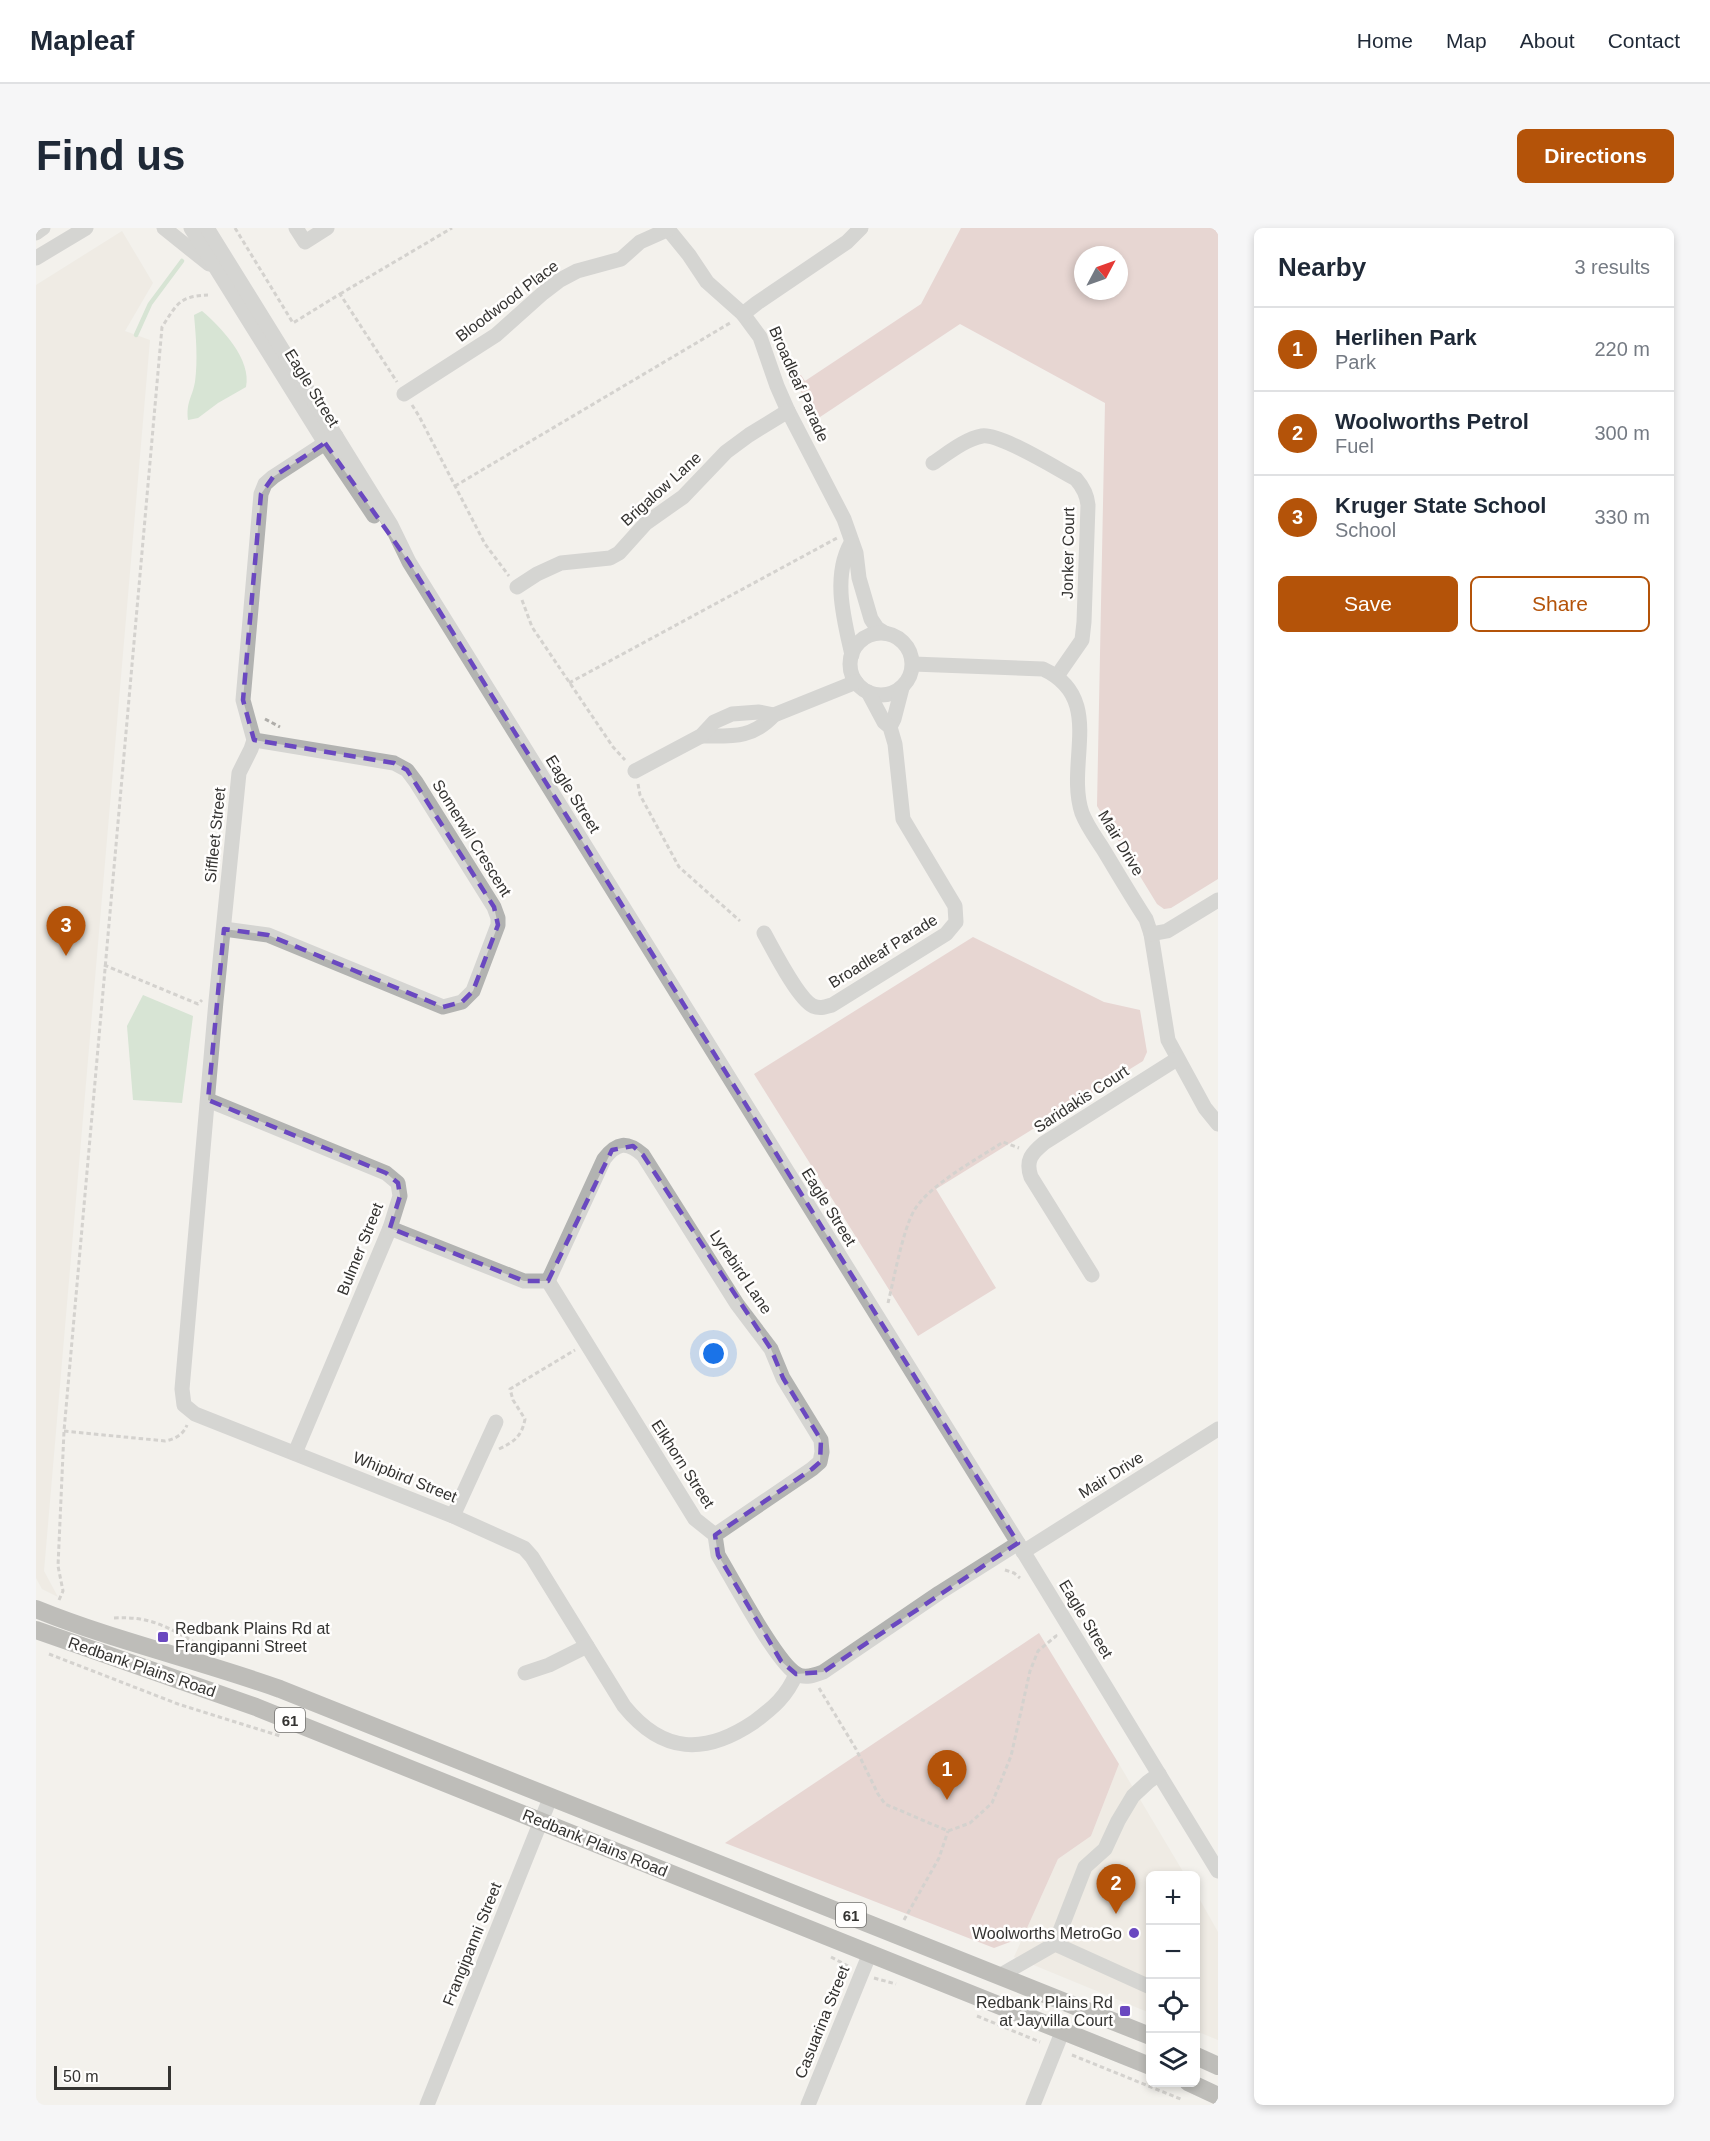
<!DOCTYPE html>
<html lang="en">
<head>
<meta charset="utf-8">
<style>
  :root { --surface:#fff; --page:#f6f6f7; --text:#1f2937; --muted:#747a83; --line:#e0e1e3; --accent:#b45309 }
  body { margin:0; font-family:Helvetica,sans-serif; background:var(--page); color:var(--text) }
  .controls { position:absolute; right:18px; bottom:18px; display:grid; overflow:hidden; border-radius:9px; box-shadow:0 3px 9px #0003 }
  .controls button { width:54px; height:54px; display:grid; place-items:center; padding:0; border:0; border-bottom:2px solid var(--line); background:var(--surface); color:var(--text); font:30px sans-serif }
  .compass { position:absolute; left:1038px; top:18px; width:54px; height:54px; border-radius:50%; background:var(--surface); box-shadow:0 3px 9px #0003; rotate:49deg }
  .scale { position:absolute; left:18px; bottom:15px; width:117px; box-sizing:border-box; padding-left:6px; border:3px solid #343331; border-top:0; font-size:16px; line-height:21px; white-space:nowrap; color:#343331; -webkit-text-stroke:4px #fffefd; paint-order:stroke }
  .you { position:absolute; left:678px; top:1126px; width:21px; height:21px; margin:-15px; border:4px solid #fff; border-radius:50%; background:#1a73e8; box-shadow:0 0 0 9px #1a73e833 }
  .badge { display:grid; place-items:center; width:39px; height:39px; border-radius:50%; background:var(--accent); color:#fff; font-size:20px; font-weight:700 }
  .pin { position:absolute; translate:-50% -50px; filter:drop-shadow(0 2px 3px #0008) }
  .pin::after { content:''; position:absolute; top:32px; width:21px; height:18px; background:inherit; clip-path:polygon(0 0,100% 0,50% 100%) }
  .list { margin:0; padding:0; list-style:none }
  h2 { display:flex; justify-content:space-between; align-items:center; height:78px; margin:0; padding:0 24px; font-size:26px }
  h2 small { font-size:20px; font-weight:400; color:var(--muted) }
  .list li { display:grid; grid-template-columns:39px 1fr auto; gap:18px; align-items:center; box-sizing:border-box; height:84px; padding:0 24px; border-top:2px solid var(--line) }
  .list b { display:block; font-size:22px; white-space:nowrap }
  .list p { margin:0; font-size:20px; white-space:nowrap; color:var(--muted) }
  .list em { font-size:20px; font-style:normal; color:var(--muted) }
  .actions { display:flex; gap:12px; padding:18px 24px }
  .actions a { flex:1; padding:14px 0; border:2px solid var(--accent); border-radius:9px; text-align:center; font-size:21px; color:var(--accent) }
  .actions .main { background:var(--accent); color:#fff }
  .icon { flex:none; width:33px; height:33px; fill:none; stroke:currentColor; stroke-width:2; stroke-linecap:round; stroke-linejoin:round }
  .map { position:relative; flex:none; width:1182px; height:1877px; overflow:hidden; border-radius:9px }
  header { display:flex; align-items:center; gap:36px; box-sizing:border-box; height:84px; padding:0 30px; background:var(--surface); border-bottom:2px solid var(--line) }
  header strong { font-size:28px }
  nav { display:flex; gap:33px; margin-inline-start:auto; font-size:21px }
  .intro { display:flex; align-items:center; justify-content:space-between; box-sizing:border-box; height:144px; padding:0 36px }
  h1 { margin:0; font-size:42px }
  .button { padding:15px 27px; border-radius:9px; background:var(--accent); color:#fff; font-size:21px; font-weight:700 }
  main { display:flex; gap:36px; padding:0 36px }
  aside { flex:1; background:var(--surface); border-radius:9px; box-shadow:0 3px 9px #0003 }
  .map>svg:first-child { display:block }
  .built { fill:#eae5d9 }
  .green { fill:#dab5b2; fill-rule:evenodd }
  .water { fill:#b5d5b5 }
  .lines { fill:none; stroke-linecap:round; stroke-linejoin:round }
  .stream { stroke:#b5d5b5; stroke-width:4.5 }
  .path { stroke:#afada9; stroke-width:3; stroke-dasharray:4.5 3; stroke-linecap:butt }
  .minor { stroke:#b2b3b1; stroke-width:15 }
  .major { stroke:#7e7f7b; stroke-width:18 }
  .marked { fill:none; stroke:#6a48c0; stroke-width:4.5; stroke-dasharray:12 8; stroke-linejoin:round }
  .poi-dot { fill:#6a48c0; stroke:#fffefd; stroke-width:2 }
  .labels { text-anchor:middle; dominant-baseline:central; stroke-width:5; stroke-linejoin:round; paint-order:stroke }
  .shield { fill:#fffefd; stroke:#71706e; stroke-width:1.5 }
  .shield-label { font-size:15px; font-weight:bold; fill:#343331 }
  .street-label { font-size:16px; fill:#343331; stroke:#fffefd }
  .poi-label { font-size:16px; fill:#343331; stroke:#fffefd; text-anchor:end }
</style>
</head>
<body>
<header>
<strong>Mapleaf</strong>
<nav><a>Home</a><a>Map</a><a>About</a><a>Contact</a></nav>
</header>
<div class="intro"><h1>Find us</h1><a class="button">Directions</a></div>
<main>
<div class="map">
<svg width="1182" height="1877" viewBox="0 0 1182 1877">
  <rect width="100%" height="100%" fill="#f3f1ec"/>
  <!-- built -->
  <g class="built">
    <path d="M 86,3 L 117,55 L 89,103 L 114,112 L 8,1343 L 22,1369 L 6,1361 L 0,1350 L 0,57 Z"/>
    <path d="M 1083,1536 L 1149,1647 L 1114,1648 L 1114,1785 L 978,1729 L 1022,1631 L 1055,1608 Z"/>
    <path d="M 1160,1665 L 1182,1704 L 1182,1812 L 1160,1803 Z"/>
  </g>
  <!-- green -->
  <g class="green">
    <path d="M 925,0 L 1182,0 L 1182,651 L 1135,680 L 1128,681 L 1121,676 L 1061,578 L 1069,175 L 924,96 L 778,193 L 759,150 L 765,147 L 769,153 L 885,76 ZM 1047,27 L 1083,27 L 1083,63 L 1047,63 Z"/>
    <path d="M 937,709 L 1068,774 L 1104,782 L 1111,824 L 1107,833 L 900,961 L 960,1060 L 882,1108 L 718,846 Z"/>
    <path d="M 1003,1405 L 1083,1536 L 1055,1608 L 1022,1631 L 987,1709 L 958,1720 L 689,1615 Z"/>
  </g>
  <!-- water -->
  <g class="water">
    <path d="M 166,83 C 186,100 216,132 210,159 L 182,175 L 162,190 L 152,192 C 150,174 156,170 159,154 C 162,132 160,109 158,87 Z"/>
    <path d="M 107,767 L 157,788 L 146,875 L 97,872 L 91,798 Z"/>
  </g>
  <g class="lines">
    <!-- stream -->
    <path class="stream" d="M 100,107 L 114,76 L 146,33"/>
    <!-- path -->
    <g class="path">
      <path d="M 199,0 L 257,95 L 304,66 L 361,154"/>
      <path d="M 304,66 L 416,0"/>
      <path d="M 376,177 L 383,188 L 449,316 L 473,348"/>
      <path d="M 419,258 L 694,95"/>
      <path d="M 486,372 L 496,399 L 577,519 L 589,532"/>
      <path d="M 533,455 L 801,310"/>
      <path d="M 229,491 L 244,499"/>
      <path d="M 602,556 L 604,567 L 643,639 L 704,693"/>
      <path d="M 68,737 L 162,776 L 166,772"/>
      <path d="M 852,1075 C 858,1051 867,1000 879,981 C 896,955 940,932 967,914 L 983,920"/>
      <path d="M 28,1203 L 129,1213 C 139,1211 147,1207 151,1197"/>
      <path d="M 463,1221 C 478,1214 486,1208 489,1191 L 477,1172 L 474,1161 L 539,1122"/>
      <path d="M 969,1342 L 978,1345 L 984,1350"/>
      <path d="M 23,1372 L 27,1363 L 22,1338 L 28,1203 L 126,99 C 141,76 143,68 172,67"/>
      <path d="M 78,1390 C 115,1388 131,1399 162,1416"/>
      <path d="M 13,1426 L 142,1476 L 244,1508"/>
      <path d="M 783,1460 L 820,1521 L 842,1566 L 849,1576 L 912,1603 L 934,1595 L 956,1575 L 975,1528 L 994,1443 L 1002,1423 L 1020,1408 L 1019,1406"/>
      <path d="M 868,1692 L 903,1630 L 912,1603"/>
      <path d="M 795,1729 L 812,1738"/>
      <path d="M 838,1750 L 860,1756"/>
      <path d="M 941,1788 L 1004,1814"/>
      <path d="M 1036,1827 L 1147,1872"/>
    </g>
    <!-- minor -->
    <g class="minor">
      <path d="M 128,0 L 173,36"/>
      <path d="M 155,0 L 289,215 L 338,288"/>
      <path d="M 171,0 L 355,297 L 373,334 L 982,1315 L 1182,1643"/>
      <path d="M 260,0 L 269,14 L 291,0"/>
      <path d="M 631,0 L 653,27 L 671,54 L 707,86 L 724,109 L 741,158 L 752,183 L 808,291 L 820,325 L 823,350 L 835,391 L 841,400 L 849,405"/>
      <path d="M 0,5 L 7,0"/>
      <path d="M 0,30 L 50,0"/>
      <path d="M 707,86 L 721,75 L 811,14 L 825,0"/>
      <path d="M 368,166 L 460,107 L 507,65 L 524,52 L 541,43 L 585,31 L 604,14 L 631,2"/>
      <path d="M 300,208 L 237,249 L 229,256 L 225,266 L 207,472 L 218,512 L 215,521 L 203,545 L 180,773 L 146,1161 L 148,1177 L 159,1186 L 417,1288 L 488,1320 L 496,1329 L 588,1478 C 627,1526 669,1527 718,1494 C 737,1480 751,1468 760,1446"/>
      <path d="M 897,235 C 911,226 929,211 946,208 C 964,205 1021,241 1040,251 C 1047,259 1051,266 1052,277 L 1048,394 L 1046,412 L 1021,448"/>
      <path d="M 815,315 C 796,349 808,391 816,427"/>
      <path d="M 481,359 L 501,346 L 525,335 L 574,330 L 583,325 L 610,295 L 647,269 L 690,224 L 713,207 L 752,183"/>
      <circle cx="845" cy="436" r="31"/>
      <path d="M 877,436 L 1007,441 C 1070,470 1029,535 1046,585 C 1051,598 1060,610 1067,621 C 1081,644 1095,668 1110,691 L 1115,706 L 1132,812 L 1169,880 L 1182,896"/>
      <path d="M 854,499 L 858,491 L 866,460"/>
      <path d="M 665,508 C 695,508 716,511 738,487 L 820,454"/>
      <path d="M 599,543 L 665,508 L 678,494 L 696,486 L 723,484 L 738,487"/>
      <path d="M 188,701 L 232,707 L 407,779 L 426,774 L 437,763 L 462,697 L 462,690 L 458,679 L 380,554 L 371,542 L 358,535 L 218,512"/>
      <path d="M 728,705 C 737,721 762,771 777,778 C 784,781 789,779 796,777 L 910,706 L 920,694 L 919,678 L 867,591 L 859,516 L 854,499 L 848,494 L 832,464"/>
      <path d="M 1115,706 L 1131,703 L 1182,672"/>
      <path d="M 172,872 L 350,945 L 362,955 L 364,968 L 354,1000 L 259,1225"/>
      <path d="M 354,1000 L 488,1053 L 512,1053 L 659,1291 L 679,1307 L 682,1327 C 696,1350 741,1436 761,1446 C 769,1451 779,1447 787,1444 L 903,1365 L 982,1315"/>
      <path d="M 1056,1047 L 995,949 C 989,932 996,925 1008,915 L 1141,831"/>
      <path d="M 512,1053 L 568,931 C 581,914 591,913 607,927 L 701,1076 L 735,1121 L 747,1150 L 785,1212 L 786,1224 L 784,1234 L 776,1241 L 679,1307"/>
      <path d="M 417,1288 L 460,1194"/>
      <path d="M 987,1324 L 1182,1201"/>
      <path d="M 489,1445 L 513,1437 L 551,1418"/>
      <path d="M 1019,1716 L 1049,1639 L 1069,1621 L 1082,1593 L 1097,1568 L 1112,1554 L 1123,1546"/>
      <path d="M 965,1747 L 1019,1716 L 1114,1759"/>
      <path d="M 391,1877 L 515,1568"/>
      <path d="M 772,1877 L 834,1725"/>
      <path d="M 997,1877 L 1027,1802"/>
    </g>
    <!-- major -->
    <g class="major">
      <path d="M 0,1381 C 79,1413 163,1432 244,1461 L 1114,1808"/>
      <path d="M 0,1402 L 220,1479 L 1114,1838"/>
      <path d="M 1160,1828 L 1182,1838"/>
      <path d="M 1152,1854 L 1182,1868"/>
    </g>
  </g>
  <!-- marked area -->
  <path d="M0 0H1182V1877H0ZM 289,215 L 373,334 L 982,1315 L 787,1444 L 760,1446 L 745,1433 L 682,1327 L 679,1307 L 776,1241 L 784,1234 L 785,1212 L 747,1150 L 735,1121 L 607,927 L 597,918 L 576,922 L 512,1053 L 488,1053 L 354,1000 L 364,968 L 362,955 L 350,945 L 172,872 L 188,701 L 232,707 L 407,779 L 426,774 L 437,763 L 462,697 L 458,679 L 371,542 L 358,535 L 218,512 L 207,472 L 225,266 L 237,249 Z" fill="#f3f1ec" fill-opacity=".55" fill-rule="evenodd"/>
  <path class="marked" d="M 289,215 L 373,334 L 982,1315 L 787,1444 L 760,1446 L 745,1433 L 682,1327 L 679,1307 L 776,1241 L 784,1234 L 785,1212 L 747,1150 L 735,1121 L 607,927 L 597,918 L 576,922 L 512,1053 L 488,1053 L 354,1000 L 364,968 L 362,955 L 350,945 L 172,872 L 188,701 L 232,707 L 407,779 L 426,774 L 437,763 L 462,697 L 458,679 L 371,542 L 358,535 L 218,512 L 207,472 L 225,266 L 237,249 Z"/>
  <!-- markers -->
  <g class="poi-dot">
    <rect x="121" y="1403" width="12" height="12" rx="3"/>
    <circle cx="1098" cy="1705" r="6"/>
    <rect x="1083" y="1777" width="12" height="12" rx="3"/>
  </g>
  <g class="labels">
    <!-- shield labels -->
    <g class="shield">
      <rect x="239" y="1480" width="30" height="24" rx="4.5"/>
      <rect x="800" y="1675" width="30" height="24" rx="4.5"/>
    </g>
    <g class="shield-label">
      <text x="254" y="1492">61</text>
      <text x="815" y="1687">61</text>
    </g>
    <!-- street labels -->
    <g class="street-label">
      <text transform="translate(471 73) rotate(-37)">Bloodwood Place</text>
      <text transform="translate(763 156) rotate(66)">Broadleaf Parade</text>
      <text transform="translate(276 160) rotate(58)">Eagle Street</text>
      <text transform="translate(625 261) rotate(-42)">Brigalow Lane</text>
      <text transform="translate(1032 325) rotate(-89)">Jonker Court</text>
      <text transform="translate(537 566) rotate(58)">Eagle Street</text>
      <text transform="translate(179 607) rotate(-84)">Siffleet Street</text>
      <text transform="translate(436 610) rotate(58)">Somerwil Crescent</text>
      <text transform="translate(1085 615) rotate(59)">Mair Drive</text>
      <text transform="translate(847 723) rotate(-32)">Broadleaf Parade</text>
      <text transform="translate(1045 871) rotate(-33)">Saridakis Court</text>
      <text transform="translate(793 979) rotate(58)">Eagle Street</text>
      <text transform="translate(324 1021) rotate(-68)">Bulmer Street</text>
      <text transform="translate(705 1044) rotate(56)">Lyrebird Lane</text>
      <text transform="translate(647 1236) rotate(57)">Elkhorn Street</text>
      <text transform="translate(1075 1247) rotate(-32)">Mair Drive</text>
      <text transform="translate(369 1249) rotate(22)">Whipbird Street</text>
      <text transform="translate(1050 1391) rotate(59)">Eagle Street</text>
      <text transform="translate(106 1439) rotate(19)">Redbank Plains Road</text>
      <text transform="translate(559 1615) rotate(22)">Redbank Plains Road</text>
      <text transform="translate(436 1716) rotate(-68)">Frangipanni Street</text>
      <text transform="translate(786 1794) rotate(-68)">Casuarina Street</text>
    </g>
    <!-- poi labels -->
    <g class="poi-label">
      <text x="139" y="1400" text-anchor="start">Redbank Plains Rd at<tspan x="139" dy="18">Frangipanni Street</tspan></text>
      <text x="1086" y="1705">Woolworths MetroGo</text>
      <text x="1077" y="1774">Redbank Plains Rd<tspan x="1077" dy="18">at Jayvilla Court</tspan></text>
    </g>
  </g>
</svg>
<div class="controls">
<button>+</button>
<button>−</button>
<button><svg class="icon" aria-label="locate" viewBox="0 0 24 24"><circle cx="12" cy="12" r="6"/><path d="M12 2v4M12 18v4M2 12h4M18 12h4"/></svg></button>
<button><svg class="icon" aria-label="layers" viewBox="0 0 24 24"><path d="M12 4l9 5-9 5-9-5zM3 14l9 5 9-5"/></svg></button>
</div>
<svg class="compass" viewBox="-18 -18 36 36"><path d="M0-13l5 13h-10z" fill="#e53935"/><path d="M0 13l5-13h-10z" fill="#747a83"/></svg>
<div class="scale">50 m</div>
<div class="you"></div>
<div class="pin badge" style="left:911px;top:1572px">1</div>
<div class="pin badge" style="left:1080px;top:1686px">2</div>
<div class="pin badge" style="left:30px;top:728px">3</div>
</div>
<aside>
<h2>Nearby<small>3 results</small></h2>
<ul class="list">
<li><span class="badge">1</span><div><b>Herlihen Park</b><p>Park</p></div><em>220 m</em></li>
<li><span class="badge">2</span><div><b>Woolworths Petrol</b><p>Fuel</p></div><em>300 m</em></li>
<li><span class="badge">3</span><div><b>Kruger State School</b><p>School</p></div><em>330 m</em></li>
</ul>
<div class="actions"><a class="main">Save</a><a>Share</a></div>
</aside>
</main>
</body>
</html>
